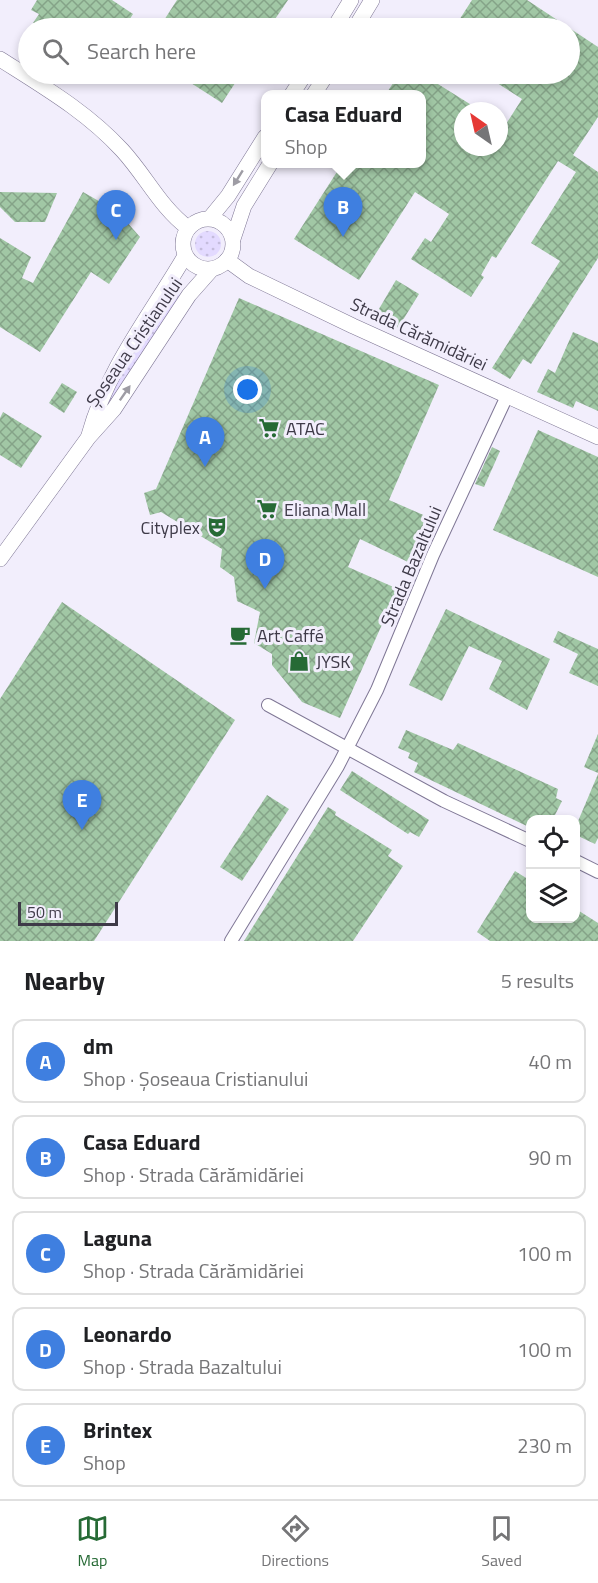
<!DOCTYPE html>
<html lang="en">
<head>
<meta charset="utf-8">
<style>
  :root { --surface:#fff; --page:#f2f2f2; --text:#202124; --muted:#757577; --line:#e0e0e0; --accent:#266a35 }
  body { margin:0; font-family:"Titillium Web",sans-serif; background:var(--page); color:var(--text) }
  .controls { position:absolute; right:18px; bottom:18px; display:grid; overflow:hidden; border-radius:12px; box-shadow:0 3px 9px #0003 }
  .controls button { width:54px; height:54px; display:grid; place-items:center; padding:0; border:0; border-bottom:2px solid var(--line); background:var(--surface); color:var(--text); font:30px sans-serif }
  .compass { position:absolute; left:454px; top:102px; width:54px; height:54px; border-radius:50%; background:var(--surface); box-shadow:0 3px 9px #0003; rotate:326deg }
  .scale { position:absolute; left:18px; bottom:15px; width:100px; box-sizing:border-box; padding-left:6px; border:3px solid #3e3a48; border-top:0; font-size:16px; line-height:21px; white-space:nowrap; color:#3e3a48; -webkit-text-stroke:4px #f2eefc; paint-order:stroke }
  .you { position:absolute; left:248px; top:390px; width:21px; height:21px; margin:-15px; border:4px solid #fff; border-radius:50%; background:#1a73e8; box-shadow:0 0 0 9px #1a73e833 }
  .badge { display:grid; place-items:center; width:39px; height:39px; border-radius:50%; background:var(--accent); color:#fff; font-size:20px; font-weight:700 }
  .pin { position:absolute; translate:-50% -50px; filter:drop-shadow(0 2px 3px #0008) }
  .pin::after { content:''; position:absolute; top:32px; width:21px; height:18px; background:inherit; clip-path:polygon(0 0,100% 0,50% 100%) }
  .popup { position:absolute; left:261px; top:90px; width:165px; height:78px; box-sizing:border-box; display:grid; place-content:center; border-radius:12px; background:var(--surface); filter:drop-shadow(0 2px 4px #0005); font-size:20px; white-space:nowrap; color:var(--muted) }
  .popup b { font-size:22px; color:var(--text) }
  .popup::after { content:''; position:absolute; left:50%; top:100%; margin-left:-12px; border:12px solid transparent; border-top-color:var(--surface) }
  .list { margin:0; padding:0; list-style:none }
  h2 { display:flex; justify-content:space-between; align-items:center; height:78px; margin:0; padding:0 24px; font-size:26px }
  h2 small { font-size:20px; font-weight:400; color:var(--muted) }
  .list li { display:grid; grid-template-columns:39px 1fr auto; gap:18px; align-items:center; box-sizing:border-box; height:84px; margin:0 12px 12px; padding:0 12px; border:2px solid var(--line); border-radius:12px }
  .list b { display:block; font-size:22px; white-space:nowrap }
  .list p { margin:0; font-size:20px; white-space:nowrap; color:var(--muted) }
  .list em { font-size:20px; font-style:normal; color:var(--muted) }
  .icon { flex:none; width:33px; height:33px; fill:none; stroke:currentColor; stroke-width:2; stroke-linecap:round; stroke-linejoin:round }
  .map { position:relative; flex:none; width:598px; height:941px; overflow:hidden }
  .search { position:absolute; background:var(--surface); box-shadow:0 3px 9px #0003; left:18px; right:18px; top:18px; height:66px; display:flex; align-items:center; gap:15px; box-sizing:border-box; padding:0 21px; border-radius:33px; color:var(--muted); font-size:22px }
  .sheet { height:558px; background:var(--surface) }
  nav { display:flex; justify-content:space-around; align-items:center; box-sizing:border-box; height:84px; border-top:2px solid var(--line); background:var(--surface); font-size:16px; color:var(--muted) }
  nav a { display:grid; justify-items:center; gap:3px }
  nav .on { color:var(--accent) }
  .map>svg:first-child { display:block }
  .grass { fill:url(#grass-dots) }
  .building { fill:url(#building-cross-hatch) }
  .lines { fill:none; stroke-linecap:round; stroke-linejoin:round }
  .minor-casing { stroke:#7f7795; stroke-width:14 }
  .tertiary-casing { stroke:#7f7795; stroke-width:16 }
  .minor { stroke:#fff; stroke-width:12 }
  .tertiary { stroke:#fff; stroke-width:15 }
  .oneway { fill:#9e9ca4 }
  .labels { text-anchor:middle; dominant-baseline:central; stroke-width:6; stroke-linejoin:round; paint-order:stroke }
  .street-label { font-size:18px; fill:#3e3a48; stroke:#f2eefc }
  .poi-label { font-size:18px; fill:#3e3a48; stroke:#f2eefc; text-anchor:start }
</style>
</head>
<body>
<div class="map">
<svg width="598" height="941" viewBox="0 0 598 941">
  <defs>
    <pattern id="grass-dots" width="8" height="8" patternUnits="userSpaceOnUse" patternTransform="scale(1.5)"><rect width="8" height="8" fill="#e3daff"/><path d="M2 2h.1M6 6h.1" fill="none" stroke="#c4bcdc" stroke-width="1.8" stroke-linecap="round"/></pattern>
    <pattern id="building-cross-hatch" width="8" height="8" patternUnits="userSpaceOnUse" patternTransform="scale(1.5)"><rect width="8" height="8" fill="#a1c7a5"/><path d="M0 0l8 8M0 8l8-8" fill="none" stroke="#85a388"/></pattern>
  </defs>
  <rect width="100%" height="100%" fill="#f2eefc"/>
  <!-- grass -->
  <g class="grass">
    <circle cx="208" cy="244" r="13"/>
    <path d="M 172,291 L 181,296 L 100,419 L 115,381 Z"/>
  </g>
  <!-- building -->
  <g class="building">
    <path d="M 37,0 L 112,0 L 133,14 L 124,28 L 41,28 L 33,23 L 39,14 L 31,10 Z"/>
    <path d="M 177,0 L 288,0 L 269,28 L 159,28 Z"/>
    <path d="M 472,0 L 527,0 L 598,47 L 598,117 L 573,155 L 598,172 L 598,258 L 531,364 L 523,359 L 510,379 L 492,368 L 560,261 L 531,243 L 576,172 L 558,161 L 496,258 L 492,256 L 481,275 L 484,277 L 471,297 L 411,259 L 425,238 L 431,242 L 449,214 L 415,192 L 359,280 L 294,239 L 342,164 L 421,164 L 421,94 L 386,94 L 399,74 L 422,74 L 481,111 L 463,111 L 463,147 L 499,147 L 499,135 L 522,99 L 483,74 L 570,74 L 570,28 L 454,28 Z"/>
    <path d="M 177,74 L 241,74 L 222,103 Z"/>
    <path d="M 0,192 L 57,193 L 45,222 L 15,222 L 0,207 Z"/>
    <path d="M 83,192 L 118,212 L 140,237 L 109,284 L 91,272 L 40,352 L 0,327 L 0,238 L 31,257 L 22,278 L 33,283 Z"/>
    <path d="M 396,280 L 419,294 L 398,328 L 376,314 Z"/>
    <path d="M 239,298 L 439,385 L 389,500 L 428,517 L 408,562 L 360,539 L 348,567 L 398,589 L 340,718 L 302,702 L 272,665 L 272,654 L 254,643 L 260,612 L 237,601 L 234,577 L 220,567 L 222,549 L 161,512 L 150,515 L 144,493 L 156,489 Z"/>
    <path d="M 573,332 L 598,343 L 598,411 L 576,401 L 573,408 L 537,392 L 548,369 L 555,373 Z"/>
    <path d="M 62,383 L 77,392 L 64,413 L 49,403 Z"/>
    <path d="M 3,412 L 42,436 L 21,468 L 0,455 L 0,418 Z"/>
    <path d="M 538,430 L 598,457 L 598,577 L 493,530 Z"/>
    <path d="M 492,447 L 500,451 L 484,487 L 475,484 Z"/>
    <path d="M 62,602 L 235,720 L 94,941 L 0,941 L 0,699 Z"/>
    <path d="M 446,609 L 550,659 L 527,710 L 489,689 L 502,661 L 469,646 L 442,701 L 409,685 Z"/>
    <path d="M 558,631 L 598,649 L 598,686 L 569,673 L 578,654 L 553,642 Z"/>
    <path d="M 406,730 L 453,750 L 458,743 L 558,789 L 556,798 L 562,801 L 553,819 L 531,819 L 531,828 L 414,772 L 418,763 L 408,758 L 410,753 L 398,748 Z"/>
    <path d="M 598,734 L 598,773 L 584,767 Z"/>
    <path d="M 352,771 L 429,820 L 419,837 L 410,832 L 408,834 L 340,790 Z"/>
    <path d="M 598,774 L 598,838 L 595,844 L 576,835 L 576,826 Z"/>
    <path d="M 267,795 L 289,809 L 242,881 L 220,867 Z"/>
    <path d="M 328,807 L 336,812 L 335,815 L 392,850 L 388,856 L 403,866 L 353,941 L 244,941 Z"/>
    <path d="M 515,871 L 531,881 L 531,918 L 576,918 L 576,909 L 598,923 L 598,941 L 490,941 L 477,932 Z"/>
  </g>
  <g class="lines">
    <!-- minor casing -->
    <g class="minor-casing">
      <g id="minor">
        <path d="M 268,705 L 444,801 L 530,841"/>
        <path d="M 576,861 L 598,872"/>
        <path d="M 231,941 L 338,766 L 377,690 L 433,555 L 507,396"/>
      </g>
    </g>
    <!-- tertiary casing -->
    <g class="tertiary-casing">
      <g id="tertiary">
        <path d="M 334,28 L 351,0"/>
        <path d="M 355,28 L 372,0"/>
        <path d="M 0,59 C 44,87 87,112 122,150 C 146,176 160,207 188,228"/>
        <path d="M 292,94 L 305,74"/>
        <path d="M 314,94 L 327,74"/>
        <path d="M 210,218 L 228,196 L 265,137"/>
        <circle cx="208" cy="244" r="25"/>
        <path d="M 233,239 L 244,206 L 270,164"/>
        <path d="M 227,260 L 249,276 L 353,326 L 598,437"/>
        <path d="M 89,435 C 107,369 151,314 185,256"/>
        <path d="M 0,559 L 88,438 L 114,409 L 189,295 L 212,269"/>
      </g>
    </g>
    <!-- minor -->
    <use href="#minor" class="minor"/>
    <!-- tertiary -->
    <use href="#tertiary" class="tertiary"/>
  </g>
  <!-- one-way arrows -->
  <defs><path id="oneway-solid" d="M-6-.8H1V-3.2L6.5 0L1 3.2V.8H-6Z" transform="scale(1.5)"/></defs>
  <g class="oneway">
    <use href="#oneway-solid" transform="translate(238 178) rotate(122)"/>
    <use href="#oneway-solid" transform="translate(125 393) rotate(-55)"/>
  </g>
  <!-- icons -->
  <defs>
    <g id="supermarket-bare" transform="scale(1.62)"><path d="M-6-5.5h2.5l.6 2H6L4.5 2H-2.5L-4.4-4H-6ZM-1.5 3.2a1.3 1.3 0 1 0 .1 0ZM3 3.2a1.3 1.3 0 1 0 .1 0Z" fill="#266a35" stroke="#f2eefc" stroke-width="2.5" paint-order="stroke"/></g>
    <g id="theatre-bare" transform="scale(1.62)"><path d="M-5-5.5Q0-4 5-5.5V0Q5 5 0 6Q-5 5-5 0ZM-3.3-2.5H-1v1.5H-3.3ZM1-2.5H3.3v1.5H1ZM-2.8 1Q0 5.5 2.8 1Z" fill="#266a35" stroke="#f2eefc" stroke-width="2.5" paint-order="stroke"/></g>
    <g id="cafe-bare" transform="scale(1.62)"><path d="M-5.5-4.5H6V0H3Q3 3.5 0 3.5H-2.5Q-5.5 3.5-5.5 0ZM3-3.2v2h1.7v-2ZM-6 4.5H4V6H-6Z" fill="#266a35" stroke="#f2eefc" stroke-width="2.5" paint-order="stroke"/></g>
    <g id="shop-bare" transform="scale(1.62)"><path d="M-5-2.5h2.3a2.7 3.5 0 0 1 5.4 0H5L5.5 6h-11ZM-1.5-2.5h3a1.5 2.3 0 0 0-3 0Z" fill="#266a35" stroke="#f2eefc" stroke-width="2.5" paint-order="stroke"/></g>
  </defs>
  <g fill-rule="evenodd">
    <use href="#supermarket-bare" x="269" y="428"/>
    <use href="#supermarket-bare" x="267" y="509"/>
    <use href="#theatre-bare" x="217" y="527"/>
    <use href="#cafe-bare" x="240" y="635"/>
    <use href="#shop-bare" x="299" y="661"/>
  </g>
  <g class="labels">
    <!-- street labels -->
    <g class="street-label">
      <text transform="translate(419 334) rotate(25)">Strada Cărămidăriei</text>
      <text transform="translate(134 342) rotate(-55)">Șoseaua Cristianului</text>
      <text transform="translate(411 566) rotate(-67)">Strada Bazaltului</text>
    </g>
    <!-- poi labels -->
    <g class="poi-label">
      <text x="286" y="428">ATAC</text>
      <text x="284" y="509">Eliana Mall</text>
      <text x="200" y="527" text-anchor="end">Cityplex</text>
      <text x="257" y="635">Art Caffé</text>
      <text x="316" y="661">JYSK</text>
    </g>
  </g>
</svg>
<div class="controls">
<button><svg class="icon" aria-label="locate" viewBox="0 0 24 24"><circle cx="12" cy="12" r="6"/><path d="M12 2v4M12 18v4M2 12h4M18 12h4"/></svg></button>
<button><svg class="icon" aria-label="layers" viewBox="0 0 24 24"><path d="M12 4l9 5-9 5-9-5zM3 14l9 5 9-5"/></svg></button>
</div>
<svg class="compass" viewBox="-18 -18 36 36"><path d="M0-13l5 13h-10z" fill="#e53935"/><path d="M0 13l5-13h-10z" fill="#757577"/></svg>
<div class="scale">50 m</div>
<div class="you"></div>
<div class="pin badge" style="left:205px;top:467px;background:#3f7fe0">A</div>
<div class="pin badge" style="left:343px;top:237px;background:#3f7fe0">B</div>
<div class="popup"><b>Casa Eduard</b>Shop</div>
<div class="pin badge" style="left:116px;top:240px;background:#3f7fe0">C</div>
<div class="pin badge" style="left:265px;top:589px;background:#3f7fe0">D</div>
<div class="pin badge" style="left:82px;top:830px;background:#3f7fe0">E</div>
<div class="search"><svg class="icon" aria-label="search" viewBox="0 0 24 24"><circle cx="10" cy="10" r="6"/><path d="M15 15l6 6"/></svg>Search here</div>
</div>
<section class="sheet">
<h2>Nearby<small>5 results</small></h2>
<ul class="list">
<li><span class="badge" style="background:#3f7fe0">A</span><div><b>dm</b><p>Shop · Șoseaua Cristianului</p></div><em>40 m</em></li>
<li><span class="badge" style="background:#3f7fe0">B</span><div><b>Casa Eduard</b><p>Shop · Strada Cărămidăriei</p></div><em>90 m</em></li>
<li><span class="badge" style="background:#3f7fe0">C</span><div><b>Laguna</b><p>Shop · Strada Cărămidăriei</p></div><em>100 m</em></li>
<li><span class="badge" style="background:#3f7fe0">D</span><div><b>Leonardo</b><p>Shop · Strada Bazaltului</p></div><em>100 m</em></li>
<li><span class="badge" style="background:#3f7fe0">E</span><div><b>Brintex</b><p>Shop</p></div><em>230 m</em></li>
</ul>
</section>
<nav>
<a class="on"><svg class="icon" aria-label="map" viewBox="0 0 24 24"><path d="M3 6l6-2 6 2 6-2v14l-6 2-6-2-6 2zM9 4v14M15 6v14"/></svg>Map</a>
<a><svg class="icon" aria-label="directions" viewBox="0 0 24 24"><path d="M12 3l9 9-9 9-9-9zM9 14v-3h6M13 9l2 2-2 2"/></svg>Directions</a>
<a><svg class="icon" aria-label="saved" viewBox="0 0 24 24"><path d="M7 4h10v16l-5-4-5 4z"/></svg>Saved</a>
</nav>
</body>
</html>
